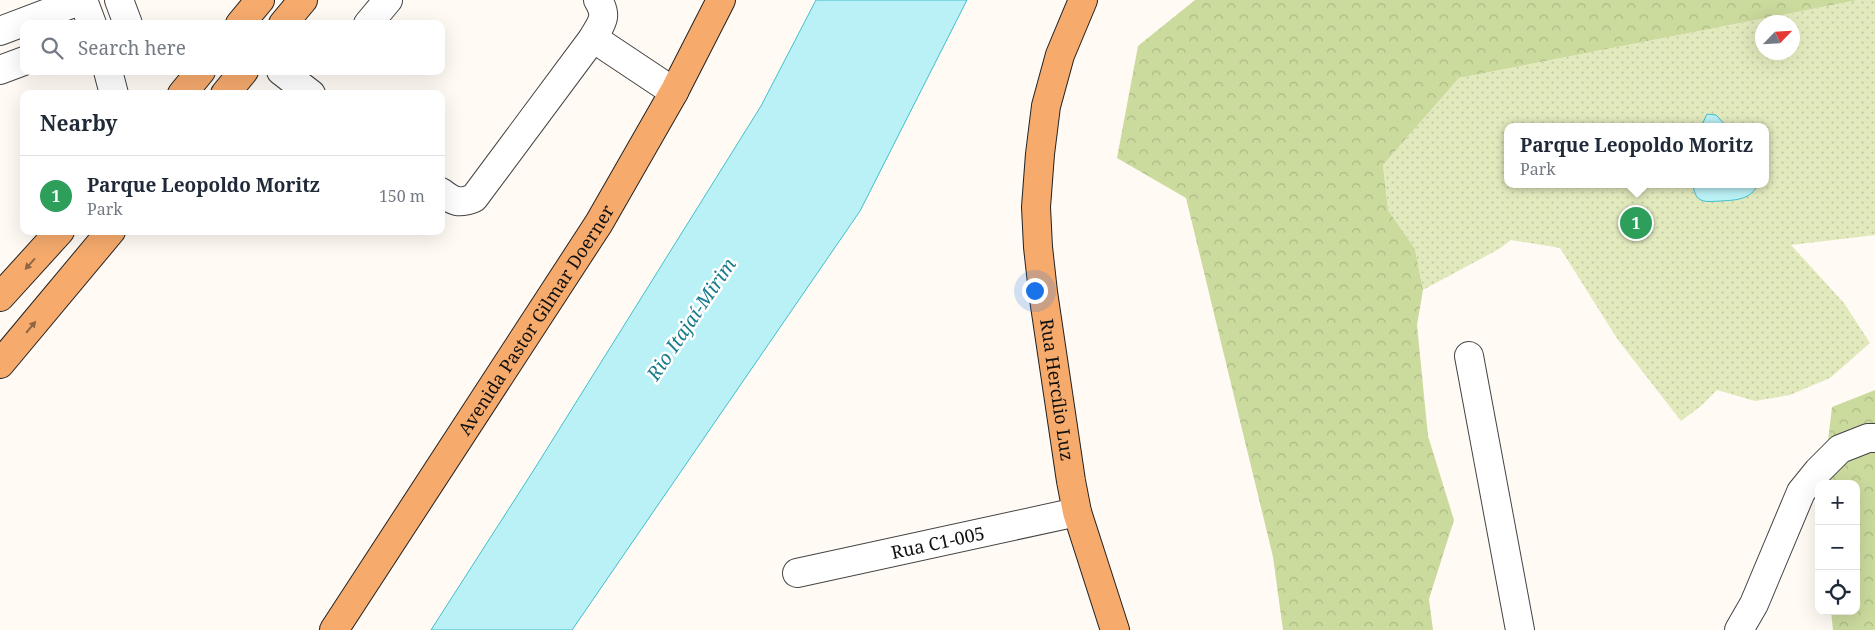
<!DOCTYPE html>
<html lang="en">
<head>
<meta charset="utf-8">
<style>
  :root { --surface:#fff; --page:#f2f2f3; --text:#1f2937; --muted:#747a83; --line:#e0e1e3; --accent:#c0295e }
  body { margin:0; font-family:"Noto Serif",serif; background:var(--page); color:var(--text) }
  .controls { position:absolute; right:15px; bottom:15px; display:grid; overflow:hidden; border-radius:10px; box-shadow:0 5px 20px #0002 }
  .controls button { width:45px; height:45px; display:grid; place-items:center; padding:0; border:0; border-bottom:1px solid var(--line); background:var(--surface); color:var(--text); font:25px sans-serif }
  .compass { position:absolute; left:1755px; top:15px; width:45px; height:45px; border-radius:50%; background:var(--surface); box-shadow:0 5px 20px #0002; rotate:65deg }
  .you { position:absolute; left:1034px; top:290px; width:18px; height:18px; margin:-12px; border:4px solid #fff; border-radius:50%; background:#1a73e8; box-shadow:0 0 0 8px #1a73e833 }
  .badge { display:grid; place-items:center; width:32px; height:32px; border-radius:50%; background:var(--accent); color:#fff; font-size:16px; font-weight:700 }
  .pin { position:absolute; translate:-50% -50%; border:2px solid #fff; box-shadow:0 1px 5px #0006 }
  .popup { position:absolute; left:1504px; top:123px; width:265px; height:65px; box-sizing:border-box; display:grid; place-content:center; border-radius:10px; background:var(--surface); filter:drop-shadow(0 1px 4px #0005); font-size:16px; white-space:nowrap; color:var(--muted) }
  .popup b { font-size:19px; color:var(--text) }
  .popup::after { content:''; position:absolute; left:50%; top:100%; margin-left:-10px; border:10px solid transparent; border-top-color:var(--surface) }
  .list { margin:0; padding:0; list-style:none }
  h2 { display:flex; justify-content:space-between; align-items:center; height:65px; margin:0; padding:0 20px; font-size:21px }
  h2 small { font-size:16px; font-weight:400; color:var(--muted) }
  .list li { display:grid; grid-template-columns:32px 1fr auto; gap:15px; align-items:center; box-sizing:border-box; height:80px; padding:0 20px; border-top:1px solid var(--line) }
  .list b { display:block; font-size:19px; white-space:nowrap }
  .list p { margin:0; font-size:16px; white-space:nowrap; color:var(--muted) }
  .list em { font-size:16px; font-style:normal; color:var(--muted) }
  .icon { flex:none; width:28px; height:28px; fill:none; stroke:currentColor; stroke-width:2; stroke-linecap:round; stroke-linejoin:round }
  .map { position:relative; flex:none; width:1875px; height:630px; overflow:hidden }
  .search { position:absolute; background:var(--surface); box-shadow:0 5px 20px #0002; left:20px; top:20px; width:425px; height:55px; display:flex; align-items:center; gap:12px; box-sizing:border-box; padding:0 18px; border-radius:10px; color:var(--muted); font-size:19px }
  .panel { position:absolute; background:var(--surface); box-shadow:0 5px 20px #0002; left:20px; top:90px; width:425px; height:145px; border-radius:10px }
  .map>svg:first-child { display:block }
  .grass { fill:url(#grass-dots); fill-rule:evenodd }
  .forest { fill:url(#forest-crowns) }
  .water { fill:#baf1f6; stroke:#41becc }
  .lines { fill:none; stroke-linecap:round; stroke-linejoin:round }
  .minor-casing { stroke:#444; stroke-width:30 }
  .major-casing { stroke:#222; stroke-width:30 }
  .minor { stroke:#fff; stroke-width:28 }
  .major { stroke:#f6ab6d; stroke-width:28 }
  .oneway { fill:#8f6644 }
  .labels { text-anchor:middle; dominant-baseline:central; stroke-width:5; stroke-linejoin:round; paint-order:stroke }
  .street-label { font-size:18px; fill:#111; stroke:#fff }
  .water-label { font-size:19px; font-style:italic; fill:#197d8c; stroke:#fff }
</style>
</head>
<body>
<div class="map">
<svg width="1875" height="630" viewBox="0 0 1875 630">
  <defs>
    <pattern id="grass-dots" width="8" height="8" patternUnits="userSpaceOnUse" patternTransform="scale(1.25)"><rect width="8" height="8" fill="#e2eabd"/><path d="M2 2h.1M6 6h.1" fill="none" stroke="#c1c8a1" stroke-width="1.8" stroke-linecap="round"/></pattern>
    <pattern id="forest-crowns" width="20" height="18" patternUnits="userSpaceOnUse" patternTransform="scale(1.25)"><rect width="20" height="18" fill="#cbda9d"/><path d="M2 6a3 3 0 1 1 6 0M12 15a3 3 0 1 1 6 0" fill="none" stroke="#adba86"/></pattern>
  </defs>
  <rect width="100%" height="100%" fill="#fffaf4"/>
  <!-- grass -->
  <path class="grass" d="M 1858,0 L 1875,0 L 1875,235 L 1791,245 L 1844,303 L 1870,343 L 1830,378 L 1790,395 L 1755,401 L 1717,390 L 1701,406 L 1681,421 L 1618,340 L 1560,248 L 1511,240 L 1499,249 L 1423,290 L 1415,249 L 1388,210 L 1383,165 L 1459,78 ZM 1762,22 L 1792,22 L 1792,52 L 1762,52 ZM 1507,127 L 1765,127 L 1765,184 L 1507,184 Z"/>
  <!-- forest -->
  <g class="forest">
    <path d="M 1195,0 L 1858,0 L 1459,78 L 1383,165 L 1388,210 L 1415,249 L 1423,290 L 1417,325 L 1428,436 L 1454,520 L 1429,599 L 1433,630 L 1283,630 L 1273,557 L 1186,198 L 1117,158 L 1138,46 Z"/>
    <path d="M 1875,390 L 1875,630 L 1833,630 L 1831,611 L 1856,611 L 1856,484 L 1823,484 L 1832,407 Z"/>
  </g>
  <!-- water -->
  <g class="water">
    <path d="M 816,0 L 967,0 L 860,211 L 572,630 L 431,630 L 535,468 L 761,106 Z"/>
    <path d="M 1707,114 L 1716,115 L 1727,127 L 1701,127 Z"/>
    <path d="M 1693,184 L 1758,184 C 1751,200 1736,200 1721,201 C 1705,202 1695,204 1693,184 Z"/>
  </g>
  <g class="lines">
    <!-- minor casing -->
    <g class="minor-casing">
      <g id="minor">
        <path d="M 83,0 L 92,24"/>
        <path d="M 119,0 L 128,24"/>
        <path d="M 368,24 L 388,0"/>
        <path d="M 0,31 L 82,0"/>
        <path d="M 593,38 L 674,92"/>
        <path d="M 0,70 L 24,61"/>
        <path d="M 108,71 L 114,94"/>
        <path d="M 281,71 L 311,94"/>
        <path d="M 441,192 C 454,202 459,204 474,198 L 593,38 C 602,22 608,17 598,0"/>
        <path d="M 1469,356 L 1520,630"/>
        <path id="s1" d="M 797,573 L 1077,512"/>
        <path d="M 1739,630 L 1754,604 L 1801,492 L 1818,471 L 1840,449 L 1868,438 L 1875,438"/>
      </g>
    </g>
    <!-- major casing -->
    <g class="major-casing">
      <g id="major">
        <path id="s2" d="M 1083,0 L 1060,55 L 1046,106 L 1040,154 L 1036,207 L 1038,247 L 1043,292 L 1071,481 L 1077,512 L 1115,630"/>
        <path d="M 240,24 L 260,0"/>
        <path d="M 283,24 L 303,0"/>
        <path d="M 182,94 L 201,71"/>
        <path d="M 225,94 L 244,71"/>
        <path d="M 0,297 L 60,231"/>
        <path d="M 0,364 L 111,231"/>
        <path id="s3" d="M 334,630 L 599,223 L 674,92 L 721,0"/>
      </g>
    </g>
    <!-- minor -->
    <use href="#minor" class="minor"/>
    <!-- major -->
    <use href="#major" class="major"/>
  </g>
  <!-- one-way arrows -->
  <defs><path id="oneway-solid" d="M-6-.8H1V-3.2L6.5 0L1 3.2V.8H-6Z" transform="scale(1.25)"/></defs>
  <g class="oneway">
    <use href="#oneway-solid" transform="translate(30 264) rotate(132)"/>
    <use href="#oneway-solid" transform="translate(31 327) rotate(-50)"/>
  </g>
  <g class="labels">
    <!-- street labels -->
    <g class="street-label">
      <text stroke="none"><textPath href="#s3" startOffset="370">Avenida Pastor Gilmar Doerner</textPath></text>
      <text stroke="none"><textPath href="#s2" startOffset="398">Rua Hercílio Luz</textPath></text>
      <text stroke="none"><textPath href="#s1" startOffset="144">Rua C1-005</textPath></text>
    </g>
    <!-- water labels -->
    <g class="water-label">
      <text transform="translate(691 319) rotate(-56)">Rio Itajaí-Mirim</text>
    </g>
  </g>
</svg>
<div class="controls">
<button>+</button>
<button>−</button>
<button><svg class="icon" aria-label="locate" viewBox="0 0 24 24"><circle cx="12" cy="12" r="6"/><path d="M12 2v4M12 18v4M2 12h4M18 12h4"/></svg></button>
</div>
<svg class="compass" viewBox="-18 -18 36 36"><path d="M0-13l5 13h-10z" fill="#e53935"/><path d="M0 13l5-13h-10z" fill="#747a83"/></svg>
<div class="you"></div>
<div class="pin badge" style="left:1636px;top:223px;background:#2e9e5b">1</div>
<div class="popup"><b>Parque Leopoldo Moritz</b>Park</div>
<div class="search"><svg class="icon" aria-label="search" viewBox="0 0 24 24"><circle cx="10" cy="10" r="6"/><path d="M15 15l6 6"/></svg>Search here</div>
<section class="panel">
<h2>Nearby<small></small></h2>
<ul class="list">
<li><span class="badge" style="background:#2e9e5b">1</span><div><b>Parque Leopoldo Moritz</b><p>Park</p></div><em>150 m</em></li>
</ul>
</section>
</div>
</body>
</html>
